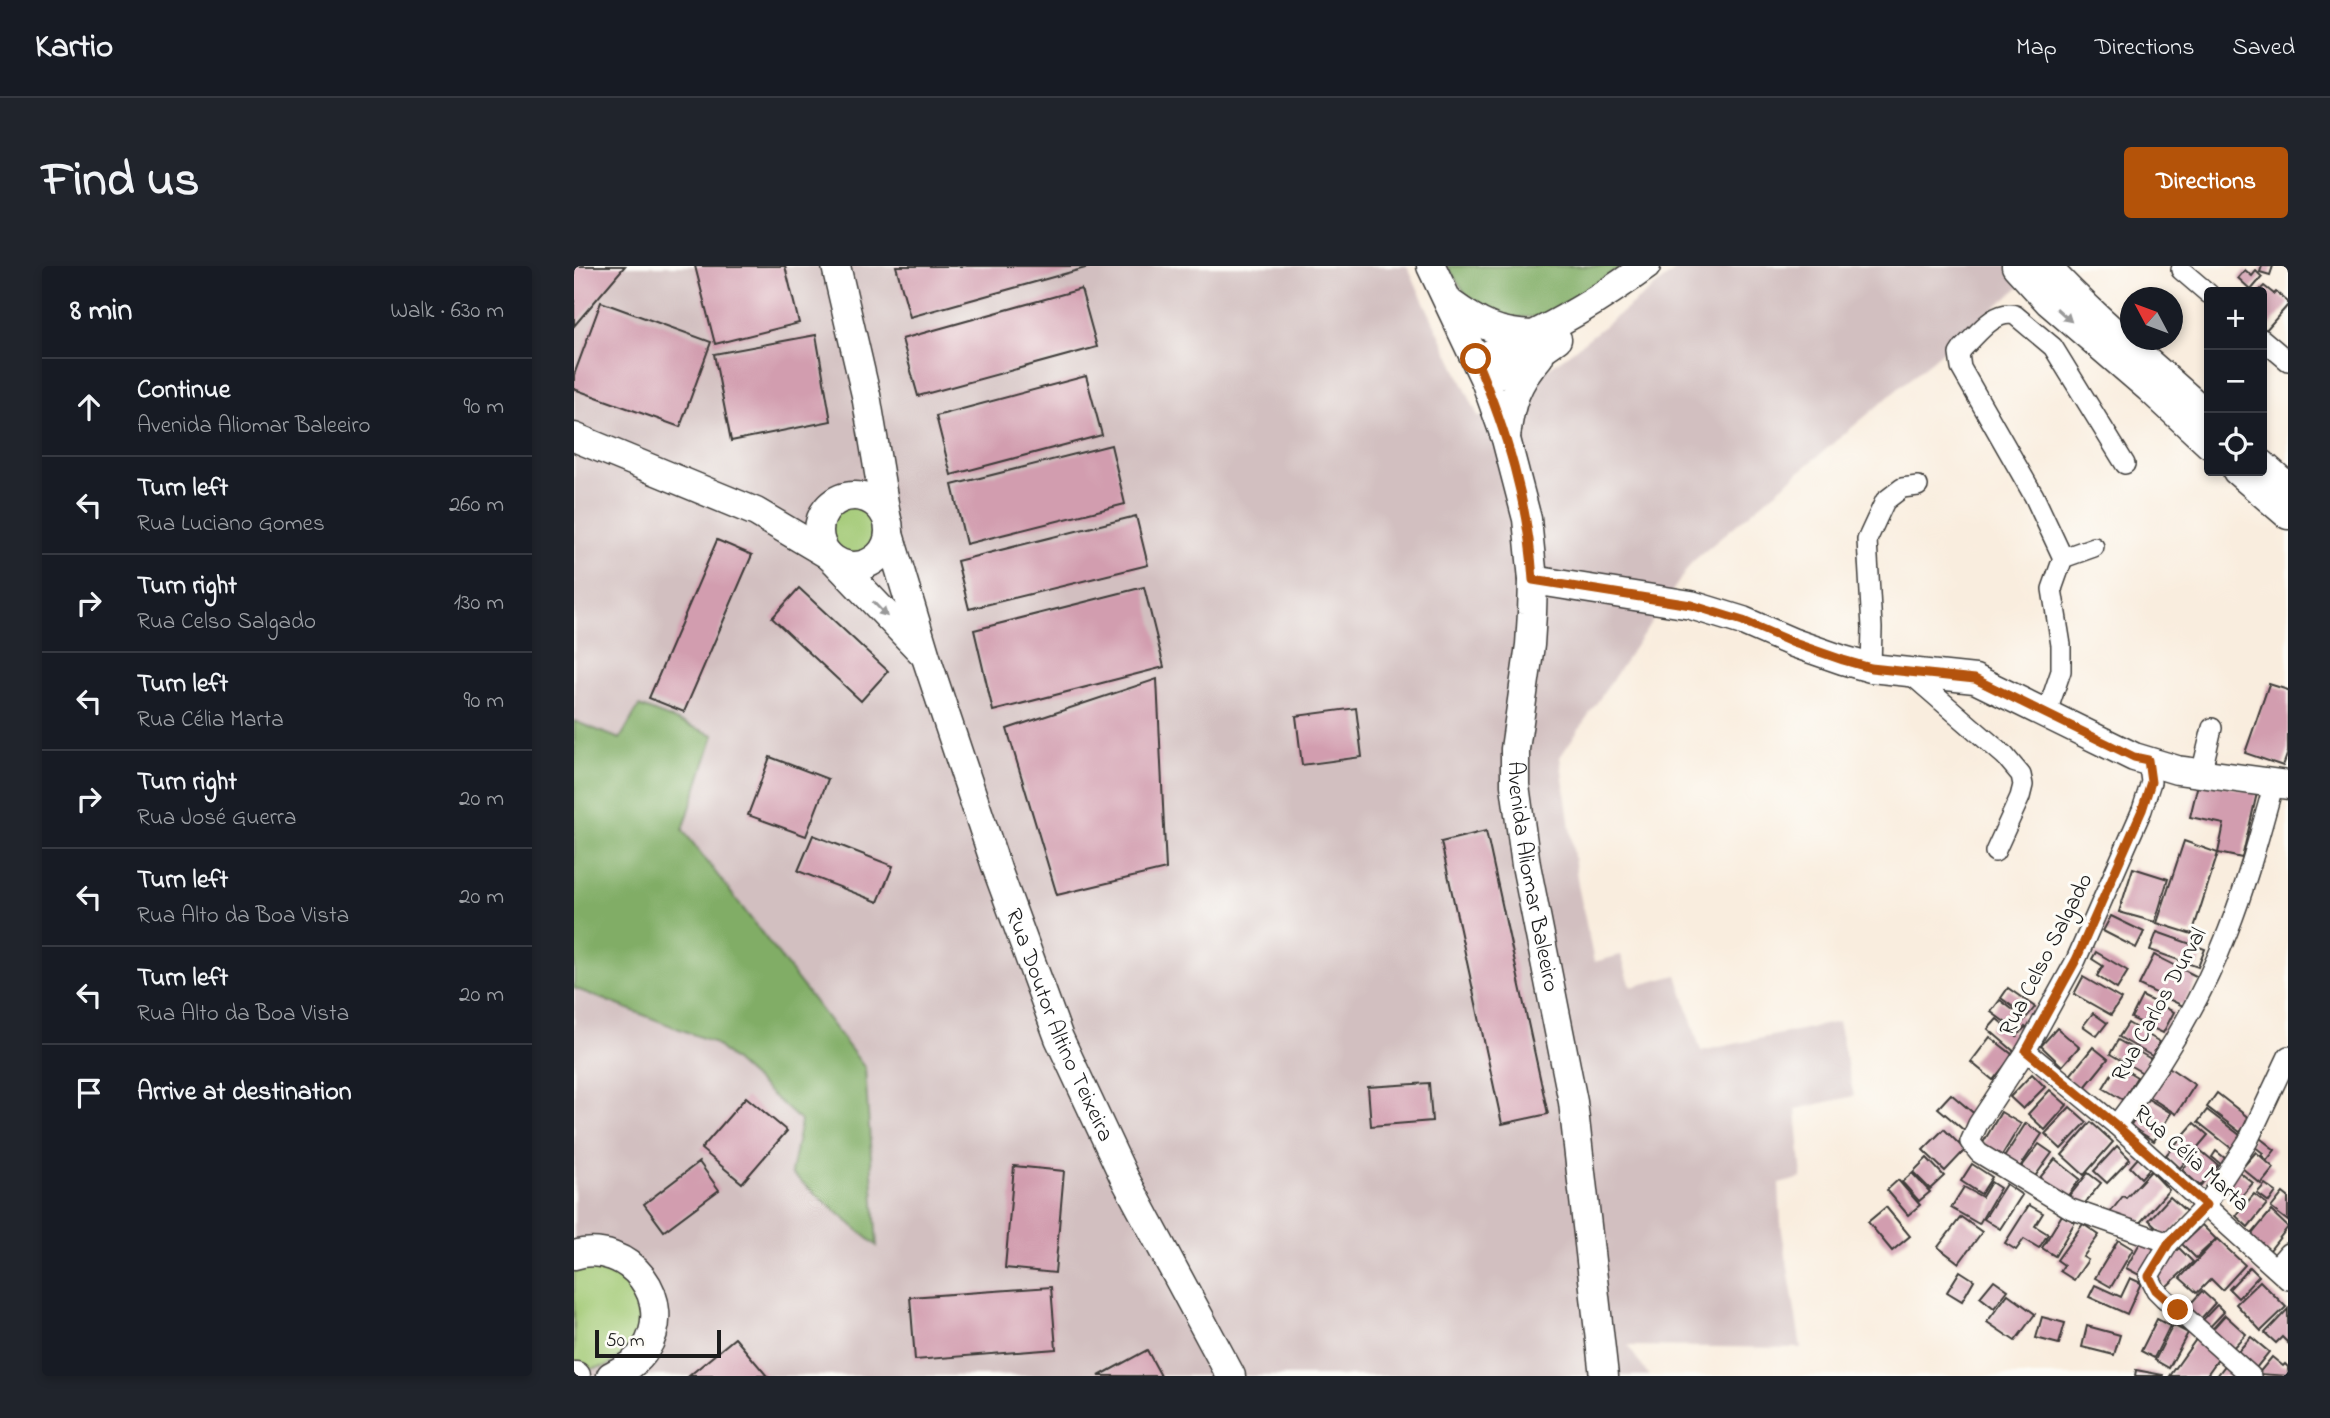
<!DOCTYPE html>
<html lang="en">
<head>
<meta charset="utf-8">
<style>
  :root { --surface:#171b24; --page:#20242c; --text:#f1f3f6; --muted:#9ea1a6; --line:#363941; --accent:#b45309 }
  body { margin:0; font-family:"Indie Flower",sans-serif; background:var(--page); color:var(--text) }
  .controls { position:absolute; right:21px; top:21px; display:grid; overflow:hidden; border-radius:7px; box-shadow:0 4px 10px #0003 }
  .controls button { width:63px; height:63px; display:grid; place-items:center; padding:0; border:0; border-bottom:2px solid var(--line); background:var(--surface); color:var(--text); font:35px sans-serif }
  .compass { position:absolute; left:1546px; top:21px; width:63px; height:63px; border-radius:50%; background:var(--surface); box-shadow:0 4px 10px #0003; rotate:311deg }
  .scale { position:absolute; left:21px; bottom:18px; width:126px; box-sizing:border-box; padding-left:7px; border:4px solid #1c1c1c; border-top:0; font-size:19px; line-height:24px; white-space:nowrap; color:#1c1c1c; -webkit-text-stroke:5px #fdfcf7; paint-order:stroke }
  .stop { position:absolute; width:21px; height:21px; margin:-16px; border:5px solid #b45309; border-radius:50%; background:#fff }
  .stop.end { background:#b45309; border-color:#fff; box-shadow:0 2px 7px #0008 }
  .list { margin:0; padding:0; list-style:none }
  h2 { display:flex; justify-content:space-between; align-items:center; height:91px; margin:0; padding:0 28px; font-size:30px }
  h2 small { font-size:23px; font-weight:400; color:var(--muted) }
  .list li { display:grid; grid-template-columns:46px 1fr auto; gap:21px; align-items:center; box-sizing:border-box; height:98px; padding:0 28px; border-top:2px solid var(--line) }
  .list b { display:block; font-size:26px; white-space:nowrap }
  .list p { margin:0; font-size:23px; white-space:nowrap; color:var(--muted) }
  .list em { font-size:23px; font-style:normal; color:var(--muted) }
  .icon { flex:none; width:38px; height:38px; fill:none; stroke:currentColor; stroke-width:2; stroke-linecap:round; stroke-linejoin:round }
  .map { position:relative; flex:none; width:1714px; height:1110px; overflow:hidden; border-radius:7px }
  header { display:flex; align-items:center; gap:42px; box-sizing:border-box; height:98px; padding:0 35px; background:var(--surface); border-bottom:2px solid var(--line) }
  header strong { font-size:33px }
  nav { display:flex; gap:38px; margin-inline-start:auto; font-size:24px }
  .intro { display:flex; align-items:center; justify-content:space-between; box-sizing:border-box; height:168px; padding:0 42px }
  h1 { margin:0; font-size:49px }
  .button { padding:18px 32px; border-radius:7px; background:var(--accent); color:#fff; font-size:24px; font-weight:700 }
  main { display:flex; gap:42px; padding:0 42px }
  aside { flex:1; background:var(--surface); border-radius:7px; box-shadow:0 4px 10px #0003 }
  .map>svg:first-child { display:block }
  .industrial { fill:#d2bfc0 }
  .green { fill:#a2c974; stroke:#5f7248; stroke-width:2 }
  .forest { fill:#81ad66; stroke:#4e6441; stroke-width:2 }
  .building { fill:#d29daf }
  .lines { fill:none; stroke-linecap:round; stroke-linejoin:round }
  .street-casing { stroke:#3d3b39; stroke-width:22 }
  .secondary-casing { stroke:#3d3b39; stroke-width:31 }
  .street { stroke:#fff; stroke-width:19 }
  .secondary { stroke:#fff; stroke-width:28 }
  .oneway { fill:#999 }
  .route { stroke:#b45309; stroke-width:9 }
  .labels { text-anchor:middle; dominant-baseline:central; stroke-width:6; stroke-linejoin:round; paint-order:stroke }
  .street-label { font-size:23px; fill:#1c1c1c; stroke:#fdfcf7 }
</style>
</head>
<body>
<header>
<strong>Kartio</strong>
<nav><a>Map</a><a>Directions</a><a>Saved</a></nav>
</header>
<div class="intro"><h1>Find us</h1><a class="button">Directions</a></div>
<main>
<aside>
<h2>8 min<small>Walk · 630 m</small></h2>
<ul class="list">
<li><svg class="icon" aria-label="ahead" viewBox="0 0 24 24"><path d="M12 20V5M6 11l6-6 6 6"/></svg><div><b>Continue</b><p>Avenida Aliomar Baleeiro</p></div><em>90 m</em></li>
<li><svg class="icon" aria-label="left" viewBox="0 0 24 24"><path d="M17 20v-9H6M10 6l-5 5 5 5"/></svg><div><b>Turn left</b><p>Rua Luciano Gomes</p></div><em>260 m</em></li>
<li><svg class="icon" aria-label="right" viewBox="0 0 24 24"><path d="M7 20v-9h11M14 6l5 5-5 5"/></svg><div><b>Turn right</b><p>Rua Celso Salgado</p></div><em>130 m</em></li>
<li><svg class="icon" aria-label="left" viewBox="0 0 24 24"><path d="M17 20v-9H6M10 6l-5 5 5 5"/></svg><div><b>Turn left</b><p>Rua Célia Marta</p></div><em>90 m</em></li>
<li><svg class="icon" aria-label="right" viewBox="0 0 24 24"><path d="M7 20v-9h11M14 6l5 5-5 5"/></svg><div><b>Turn right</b><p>Rua José Guerra</p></div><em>20 m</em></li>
<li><svg class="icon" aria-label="left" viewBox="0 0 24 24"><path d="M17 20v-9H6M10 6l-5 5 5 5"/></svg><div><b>Turn left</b><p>Rua Alto da Boa Vista</p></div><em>20 m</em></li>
<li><svg class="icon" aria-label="left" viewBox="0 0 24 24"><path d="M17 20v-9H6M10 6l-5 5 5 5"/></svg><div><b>Turn left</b><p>Rua Alto da Boa Vista</p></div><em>20 m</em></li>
<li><svg class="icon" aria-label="arrive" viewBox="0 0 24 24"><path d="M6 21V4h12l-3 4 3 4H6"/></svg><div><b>Arrive at destination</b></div></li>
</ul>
</aside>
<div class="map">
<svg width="1714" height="1110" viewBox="0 0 1714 1110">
  <rect width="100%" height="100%" fill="#fdfcf7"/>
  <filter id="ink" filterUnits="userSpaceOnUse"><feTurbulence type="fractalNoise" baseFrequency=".0143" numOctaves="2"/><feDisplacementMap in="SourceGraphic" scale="14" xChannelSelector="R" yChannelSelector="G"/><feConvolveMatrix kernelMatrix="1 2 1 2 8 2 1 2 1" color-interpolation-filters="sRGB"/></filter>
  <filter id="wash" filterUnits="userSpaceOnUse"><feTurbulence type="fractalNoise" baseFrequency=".00686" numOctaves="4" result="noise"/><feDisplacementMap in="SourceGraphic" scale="28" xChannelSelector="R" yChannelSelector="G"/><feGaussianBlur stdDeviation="1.57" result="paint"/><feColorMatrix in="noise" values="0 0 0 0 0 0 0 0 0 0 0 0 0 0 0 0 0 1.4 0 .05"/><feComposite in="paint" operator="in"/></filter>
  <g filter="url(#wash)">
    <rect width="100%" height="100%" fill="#f9edde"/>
    <!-- industrial -->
    <path class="industrial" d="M 0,0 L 833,0 L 905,152 L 997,86 L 1107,0 L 1470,0 L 1118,296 L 986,491 L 1004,619 L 1020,696 L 1047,689 L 1057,721 L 1103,709 L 1127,785 L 1264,756 L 1280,830 L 1222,843 L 1228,912 L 1205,918 L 1207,959 L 1227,1082 L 1054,1080 L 1075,1110 L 0,1110 Z"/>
    <!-- green -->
    <g class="green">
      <circle cx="280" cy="264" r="25"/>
      <path d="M 22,996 L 55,1010 L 71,1043 L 63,1078 L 33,1100 L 15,1103 L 0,1099 L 0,999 Z"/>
    </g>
    <!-- forest -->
    <g class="forest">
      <path d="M 873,0 L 1048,0 L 1006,29 L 967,51 L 925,52 L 892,29 Z"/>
      <path d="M 65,440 L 140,469 L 109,564 L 291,802 L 303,980 L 217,907 L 227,855 L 139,776 L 0,722 L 0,455 L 46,473 Z"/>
    </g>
    <g id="blocks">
      <!-- building -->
      <g class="building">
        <path d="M 0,0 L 51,0 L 0,60 Z"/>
        <path d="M 121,0 L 211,0 L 225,57 L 141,78 Z"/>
        <path d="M 322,0 L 515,0 L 515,1 L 336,51 Z"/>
        <path d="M 1688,0 L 1699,0 L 1696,9 L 1686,6 Z"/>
        <path d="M 1671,4 L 1678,10 L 1682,5 L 1688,11 L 1677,24 L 1664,12 Z"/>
        <path d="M 1690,20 L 1700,28 L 1702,26 L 1714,36 L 1714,39 L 1692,64 L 1688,61 L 1688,26 L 1684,26 Z"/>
        <path d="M 507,23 L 523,81 L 344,130 L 328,73 Z"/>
        <path d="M 27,36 L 137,76 L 106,161 L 0,123 L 0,109 Z"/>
        <path d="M 242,69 L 257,155 L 157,175 L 140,88 Z"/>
        <path d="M 512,110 L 528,169 L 377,209 L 362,150 Z"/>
        <path d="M 537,179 L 551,238 L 392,278 L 378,219 Z"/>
        <path d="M 562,250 L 574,299 L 395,343 L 383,295 Z"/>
        <path d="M 143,274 L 178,289 L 110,446 L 75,432 Z"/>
        <path d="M 570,321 L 590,401 L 419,445 L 400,364 Z"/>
        <path d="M 225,322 L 314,405 L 287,435 L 198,352 Z"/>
        <path d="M 583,413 L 592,603 L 483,629 L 433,463 Z"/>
        <path d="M 1695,418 L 1714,424 L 1714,486 L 1709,500 L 1671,487 Z"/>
        <path d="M 782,442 L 788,491 L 728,499 L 722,450 Z"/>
        <path d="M 196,491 L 254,513 L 232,570 L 174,549 Z"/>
        <path d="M 1625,514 L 1683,527 L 1668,592 L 1644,587 L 1650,558 L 1616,551 Z"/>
        <path d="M 912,565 L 974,848 L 928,858 L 867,576 Z"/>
        <path d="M 239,569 L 319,600 L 304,636 L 224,605 Z"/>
        <path d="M 1610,575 L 1644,587 L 1618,668 L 1583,657 Z"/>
        <path d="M 1559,602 L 1594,613 L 1581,656 L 1545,646 Z"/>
        <path d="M 1537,650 L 1570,666 L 1562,682 L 1529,665 Z"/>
        <path d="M 1583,666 L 1631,683 L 1624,701 L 1576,684 Z"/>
        <path d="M 1522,686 L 1554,705 L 1543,723 L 1523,710 L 1529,700 L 1518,693 Z"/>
        <path d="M 1580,689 L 1624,711 L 1609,740 L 1565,719 Z"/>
        <path d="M 1509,711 L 1547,733 L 1537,749 L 1500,728 Z"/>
        <path d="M 1434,722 L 1461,741 L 1453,751 L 1427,732 Z"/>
        <path d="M 1568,730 L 1600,746 L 1589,767 L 1557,752 Z"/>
        <path d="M 1426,734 L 1451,753 L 1442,764 L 1417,746 Z"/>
        <path d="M 1519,747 L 1533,757 L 1523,770 L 1509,760 Z"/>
        <path d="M 1423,753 L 1443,770 L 1451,761 L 1459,768 L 1442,787 L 1414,763 Z"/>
        <path d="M 1554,757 L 1586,776 L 1578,790 L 1545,771 Z"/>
        <path d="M 1483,762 L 1505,781 L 1488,800 L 1467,780 Z"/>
        <path d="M 1416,771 L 1439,789 L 1419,814 L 1397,796 Z"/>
        <path d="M 1544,774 L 1577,793 L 1569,807 L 1536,788 Z"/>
        <path d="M 1519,781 L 1534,793 L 1508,825 L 1493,813 Z"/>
        <path d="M 1543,799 L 1563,811 L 1549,834 L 1529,822 Z"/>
        <path d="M 1593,800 L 1621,819 L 1602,848 L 1574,830 Z"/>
        <path d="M 1458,808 L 1471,821 L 1449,843 L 1436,831 Z"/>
        <path d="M 855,817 L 858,855 L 797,860 L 794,821 Z"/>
        <path d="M 1476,824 L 1493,839 L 1471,864 L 1454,848 Z"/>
        <path d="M 1643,827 L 1676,853 L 1666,866 L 1633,841 Z"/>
        <path d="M 1377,828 L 1404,851 L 1392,866 L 1364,842 Z"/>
        <path d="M 172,831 L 213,865 L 168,917 L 127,883 Z"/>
        <path d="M 1574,833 L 1597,847 L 1580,875 L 1556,860 Z"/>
        <path d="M 1496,841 L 1513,856 L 1487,883 L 1471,868 Z"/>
        <path d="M 1633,844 L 1667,870 L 1657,882 L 1624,856 Z"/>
        <path d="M 1427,846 L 1447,858 L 1425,894 L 1406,882 Z"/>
        <path d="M 1517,856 L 1539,876 L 1510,909 L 1488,889 Z"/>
        <path d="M 1452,857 L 1468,868 L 1444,904 L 1429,893 Z"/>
        <path d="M 1620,857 L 1634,869 L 1606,902 L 1592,889 Z"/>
        <path d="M 1370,863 L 1391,884 L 1371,905 L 1349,884 Z"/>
        <path d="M 1682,869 L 1701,884 L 1693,894 L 1687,889 L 1689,887 L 1676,877 Z"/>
        <path d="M 1465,878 L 1478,887 L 1459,913 L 1446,903 Z"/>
        <path d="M 1543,880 L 1556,893 L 1533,917 L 1520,905 Z"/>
        <path d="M 1626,884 L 1644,899 L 1626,920 L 1608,904 Z"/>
        <path d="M 1642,885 L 1652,893 L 1648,899 L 1638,891 Z"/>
        <path d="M 1682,886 L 1700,902 L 1687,918 L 1668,902 Z"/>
        <path d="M 1353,892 L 1370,910 L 1356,923 L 1339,906 Z"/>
        <path d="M 1564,892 L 1576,902 L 1567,912 L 1556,901 Z"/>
        <path d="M 1481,893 L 1506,913 L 1490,935 L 1464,914 Z"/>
        <path d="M 125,896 L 145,924 L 90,965 L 70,938 Z"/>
        <path d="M 1398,898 L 1418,911 L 1407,928 L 1387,915 Z"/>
        <path d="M 440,900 L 490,905 L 481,1007 L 431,1002 Z"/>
        <path d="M 1663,904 L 1679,917 L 1667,931 L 1652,919 Z"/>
        <path d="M 1577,905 L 1595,924 L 1563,960 L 1535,948 L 1549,930 L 1552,932 Z"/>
        <path d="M 1338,907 L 1356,926 L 1345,935 L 1328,916 Z"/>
        <path d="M 1514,907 L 1527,917 L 1507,942 L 1494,932 Z"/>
        <path d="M 1324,914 L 1346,939 L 1334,949 L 1313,924 Z"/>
        <path d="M 1417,916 L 1426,922 L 1405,958 L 1377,942 L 1390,921 L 1408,931 Z"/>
        <path d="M 1432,918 L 1448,929 L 1426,963 L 1410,953 Z"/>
        <path d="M 1691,918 L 1702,926 L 1695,936 L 1683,927 Z"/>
        <path d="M 1709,927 L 1714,931 L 1714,955 L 1697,942 Z"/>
        <path d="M 1680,928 L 1693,938 L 1674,961 L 1662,950 Z"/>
        <path d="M 1596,931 L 1614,947 L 1593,971 L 1575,954 Z"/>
        <path d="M 1455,939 L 1469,947 L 1461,960 L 1474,968 L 1465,982 L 1450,973 L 1442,984 L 1431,977 Z"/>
        <path d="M 1312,941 L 1336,970 L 1318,985 L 1294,956 Z"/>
        <path d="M 1697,945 L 1714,961 L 1692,989 L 1673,974 Z"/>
        <path d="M 1488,949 L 1501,956 L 1481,990 L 1468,982 Z"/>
        <path d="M 1387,951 L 1408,966 L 1385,997 L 1364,981 Z"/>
        <path d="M 1509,958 L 1525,969 L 1509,991 L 1514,994 L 1500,1014 L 1486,1005 L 1490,999 L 1483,994 Z"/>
        <path d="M 1628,959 L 1642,973 L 1622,992 L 1608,978 Z"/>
        <path d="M 1643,973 L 1671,999 L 1648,1024 L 1637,1013 L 1623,1027 L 1606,1012 Z"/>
        <path d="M 1544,974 L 1559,983 L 1537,1021 L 1521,1012 Z"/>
        <path d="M 1567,975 L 1585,985 L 1569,1011 L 1552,1002 Z"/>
        <path d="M 1605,982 L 1619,996 L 1592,1021 L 1578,1007 Z"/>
        <path d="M 1676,1001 L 1685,1010 L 1664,1032 L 1655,1023 Z"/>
        <path d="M 1386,1005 L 1400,1014 L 1388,1035 L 1373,1026 Z"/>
        <path d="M 1556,1012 L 1567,1017 L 1553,1048 L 1515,1031 L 1521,1019 L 1547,1031 Z"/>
        <path d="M 1420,1014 L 1434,1024 L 1420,1042 L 1406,1031 Z"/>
        <path d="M 1686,1015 L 1712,1041 L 1687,1065 L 1662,1038 Z"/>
        <path d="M 477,1021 L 482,1083 L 341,1094 L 336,1031 Z"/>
        <path d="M 1628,1025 L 1641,1037 L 1623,1057 L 1610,1045 Z"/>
        <path d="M 1434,1028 L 1461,1048 L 1441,1075 L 1413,1056 Z"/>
        <path d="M 1643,1039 L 1650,1046 L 1630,1067 L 1623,1060 Z"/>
        <path d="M 1714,1043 L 1714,1077 L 1708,1071 L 1702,1077 L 1691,1067 Z"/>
        <path d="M 1651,1049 L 1672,1068 L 1654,1087 L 1634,1068 Z"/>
        <path d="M 1468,1051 L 1491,1057 L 1485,1078 L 1462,1072 Z"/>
        <path d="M 1583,1053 L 1596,1060 L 1580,1092 L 1567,1085 Z"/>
        <path d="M 1599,1059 L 1614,1067 L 1595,1102 L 1581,1094 Z"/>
        <path d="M 1513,1060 L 1546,1069 L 1540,1089 L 1508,1081 Z"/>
        <path d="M 1677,1071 L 1695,1086 L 1678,1107 L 1659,1091 Z"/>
        <path d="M 161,1072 L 193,1110 L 115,1110 Z"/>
        <path d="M 1623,1072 L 1647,1089 L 1632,1110 L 1596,1110 Z"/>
        <path d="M 573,1084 L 587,1110 L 525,1110 Z"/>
        <path d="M 1698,1091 L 1709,1100 L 1711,1098 L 1714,1101 L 1714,1110 L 1684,1108 Z"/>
        <path d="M 1653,1097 L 1670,1110 L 1643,1110 Z"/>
        <path d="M 1562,1104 L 1589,1109 L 1589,1110 L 1561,1110 Z"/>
      </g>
    </g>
  </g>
  <g filter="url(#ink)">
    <use href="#blocks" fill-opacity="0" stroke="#3d3b39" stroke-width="2"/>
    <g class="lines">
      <!-- street casing -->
      <g class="street-casing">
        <g id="street">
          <path d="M 1607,4 L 1635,28"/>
          <path d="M 1688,73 L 1714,95"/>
          <path d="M 1489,292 L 1460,230 L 1387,102 L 1385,88 L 1389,82 C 1403,69 1421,43 1441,49 L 1479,81 L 1551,198"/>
          <path d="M 1297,402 L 1298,362 L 1293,274 L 1311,235 L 1328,222 L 1344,220"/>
          <path d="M 1334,406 L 1431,490 L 1447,509 L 1449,519 L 1446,531 L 1421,586"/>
          <path d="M 1472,449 L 1487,405 L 1487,379 L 1478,323 L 1489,292 L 1520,281"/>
          <path d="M 1574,494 L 1577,516 L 1568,544 L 1502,694 L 1452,785 L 1404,858 L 1396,876 L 1405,887 L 1497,943 L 1595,977"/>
          <path d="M 1627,508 L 1638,462"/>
          <path d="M 1452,785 L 1542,859 L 1714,1014"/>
          <path d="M 1542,859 C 1587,801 1627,735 1654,665 C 1673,617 1686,567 1700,517"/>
          <path d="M 1701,1002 L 1714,987"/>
          <path d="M 1677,1110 L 1590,1032 L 1582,1024 L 1575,1010 L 1595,977 L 1632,939 L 1674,875 L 1714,790"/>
        </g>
      </g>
      <!-- secondary casing -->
      <g class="secondary-casing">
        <g id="secondary">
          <path d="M 262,0 L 292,129 L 312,249"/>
          <path id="s1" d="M 857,0 L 911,114 L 932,173 L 953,253 L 959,314 L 958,347 L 956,379 L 941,483 L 941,519 L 952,599 L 999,836 L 1030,1110"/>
          <path d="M 1442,0 L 1475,36 L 1575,122 L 1635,178"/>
          <path d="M 1472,0 C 1522,55 1581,100 1635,151"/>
          <path d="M 876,37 C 905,58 923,68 959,69"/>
          <path d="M 903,93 C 964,71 1020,38 1072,0"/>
          <path d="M 911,114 L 950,96 L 983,73"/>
          <path d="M 0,171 L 182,246 L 253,288"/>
          <path d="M 932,171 C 936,137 942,117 965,91"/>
          <path d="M 1688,198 L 1714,221"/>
          <path d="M 1663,205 L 1714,249"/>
          <circle cx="280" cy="265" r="35"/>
          <path id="s2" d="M 315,268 L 352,391 L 423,603 L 485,772 L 550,911 L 657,1110"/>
          <path d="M 261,295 L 348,386"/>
          <path d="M 959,314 L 1117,339 L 1169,355 L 1220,377 L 1269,394 L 1297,402 L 1401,413 L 1560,491 L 1603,504 L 1714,519"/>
          <path d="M 0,989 C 55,973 103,1034 71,1084 C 63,1097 50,1103 37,1110"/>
          <path d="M 0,1110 L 2,1110"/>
        </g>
      </g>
      <!-- street -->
      <use href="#street" class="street"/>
      <!-- secondary -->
      <use href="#secondary" class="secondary"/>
    </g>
    <!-- one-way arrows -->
    <defs><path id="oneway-solid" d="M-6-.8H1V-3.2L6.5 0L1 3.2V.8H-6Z" transform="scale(1.75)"/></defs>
    <g class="oneway">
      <use href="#oneway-solid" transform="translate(1490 49) rotate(42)"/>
      <use href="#oneway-solid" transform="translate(306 343) rotate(46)"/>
    </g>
  </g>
  <g class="lines" filter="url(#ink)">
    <!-- route -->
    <path class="route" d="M 902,93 C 933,167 954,235 959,314 L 1117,339 L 1169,355 L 1220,377 L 1269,394 L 1297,402 L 1401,413 L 1560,491 L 1574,494 L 1577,516 L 1568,544 L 1502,694 L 1452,785 L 1542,859 L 1632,939 L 1595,977 L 1575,1010 L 1582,1024 L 1604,1044"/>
  </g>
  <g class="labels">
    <!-- street labels -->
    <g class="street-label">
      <text stroke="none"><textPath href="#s1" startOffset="632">Avenida Aliomar Baleeiro</textPath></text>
      <text transform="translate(1473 689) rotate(-63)">Rua Celso Salgado</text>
      <text transform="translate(1586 739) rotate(-61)">Rua Carlos Durval</text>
      <text stroke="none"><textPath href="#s2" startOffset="520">Rua Doutor Altino Teixeira</textPath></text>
      <text transform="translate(1617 893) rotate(42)">Rua Célia Marta</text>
    </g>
  </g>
</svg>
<div class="controls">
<button>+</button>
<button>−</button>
<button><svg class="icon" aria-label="locate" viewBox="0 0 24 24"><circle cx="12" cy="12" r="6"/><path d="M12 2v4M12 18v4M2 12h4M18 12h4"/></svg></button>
</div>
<svg class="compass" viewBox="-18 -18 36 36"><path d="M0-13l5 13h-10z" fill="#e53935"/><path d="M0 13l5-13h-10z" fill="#9ea1a6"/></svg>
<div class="scale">50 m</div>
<div class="stop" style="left:902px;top:93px"></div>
<div class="stop end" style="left:1604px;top:1044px"></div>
</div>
</main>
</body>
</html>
